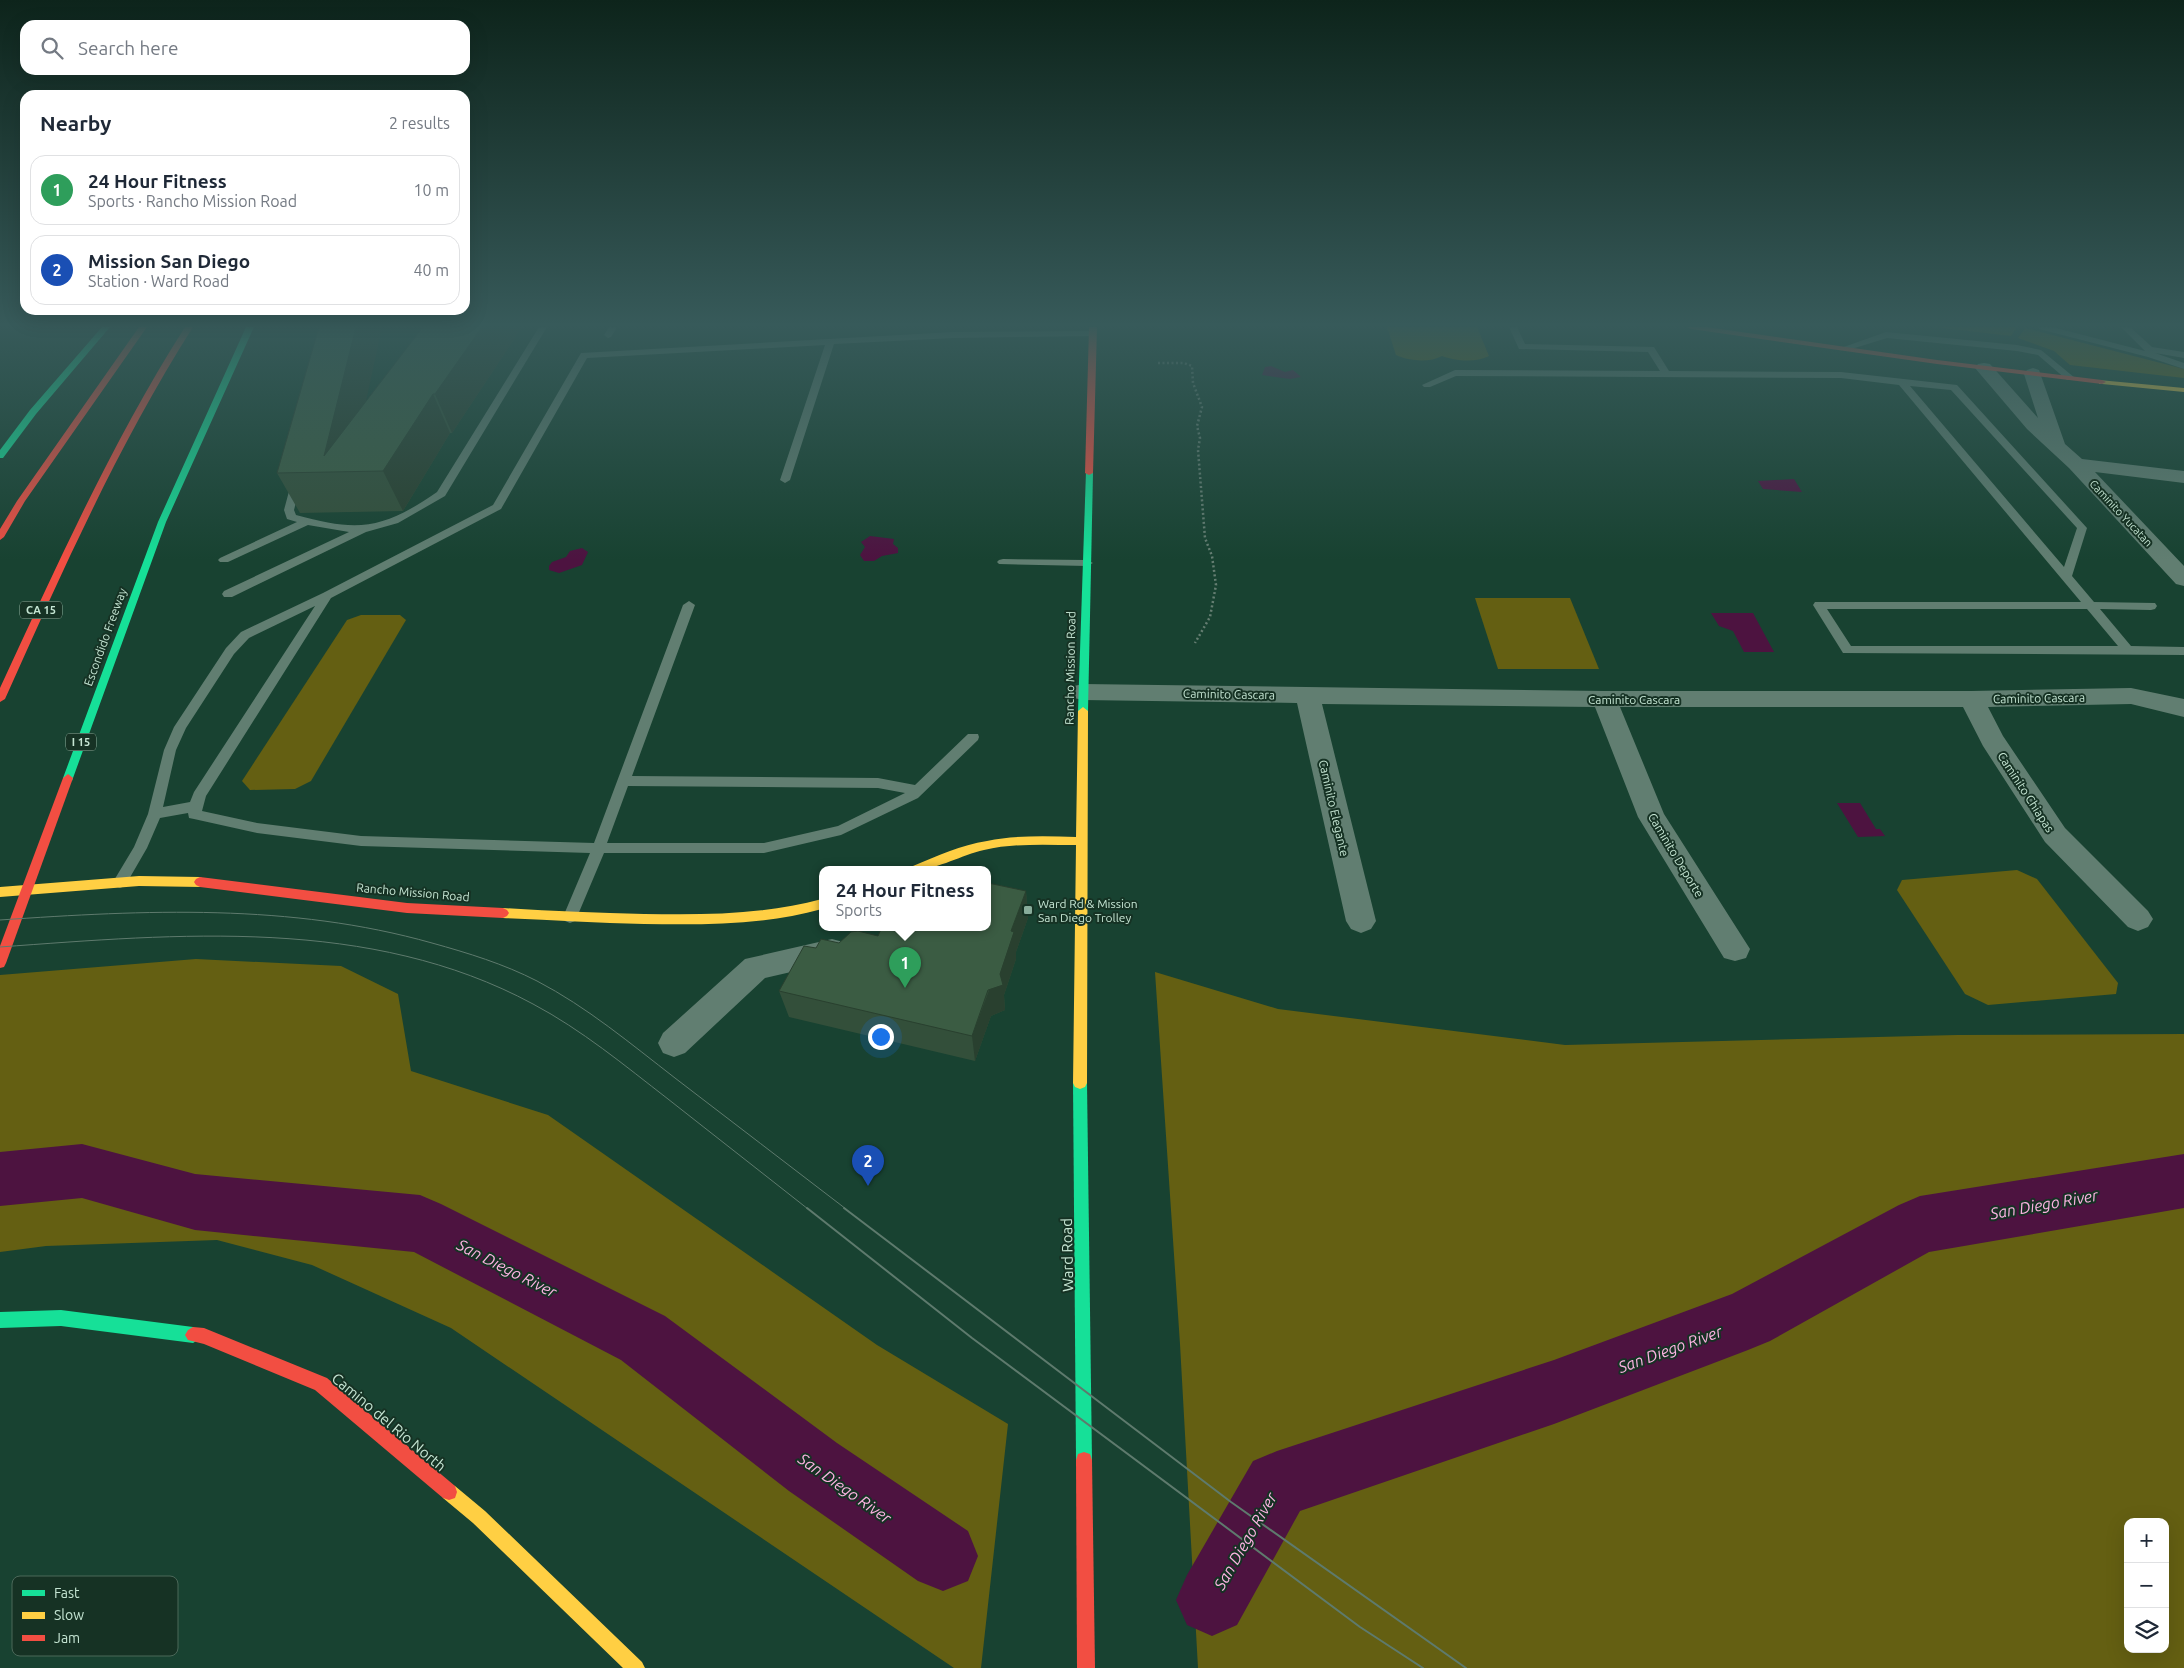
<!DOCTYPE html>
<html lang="en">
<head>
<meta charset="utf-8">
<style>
  :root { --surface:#fff; --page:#f6f6f7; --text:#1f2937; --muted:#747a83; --line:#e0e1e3; --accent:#2563eb }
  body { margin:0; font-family:Ubuntu,sans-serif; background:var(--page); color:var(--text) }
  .controls { position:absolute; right:15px; bottom:15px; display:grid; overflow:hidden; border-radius:10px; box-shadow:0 5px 20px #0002 }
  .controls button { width:45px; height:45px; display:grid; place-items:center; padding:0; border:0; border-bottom:1px solid var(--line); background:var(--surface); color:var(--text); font:25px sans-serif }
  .you { position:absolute; left:880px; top:1036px; width:18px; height:18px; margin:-12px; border:4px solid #fff; border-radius:50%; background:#1a73e8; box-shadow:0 0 0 8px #1a73e833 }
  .badge { display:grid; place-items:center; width:32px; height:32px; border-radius:50%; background:var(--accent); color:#fff; font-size:16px; font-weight:700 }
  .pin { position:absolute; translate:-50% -41px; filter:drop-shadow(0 1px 2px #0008) }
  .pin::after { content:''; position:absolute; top:26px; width:18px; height:15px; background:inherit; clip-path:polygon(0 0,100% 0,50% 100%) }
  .popup { position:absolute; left:819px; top:866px; width:172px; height:65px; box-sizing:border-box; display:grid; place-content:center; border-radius:10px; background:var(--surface); filter:drop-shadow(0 1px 4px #0005); font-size:16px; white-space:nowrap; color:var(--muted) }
  .popup b { font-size:19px; color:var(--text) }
  .popup::after { content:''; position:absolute; left:50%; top:100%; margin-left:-10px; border:10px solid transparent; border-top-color:var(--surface) }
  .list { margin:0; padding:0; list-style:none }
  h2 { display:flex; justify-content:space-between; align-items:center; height:65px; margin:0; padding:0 20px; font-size:21px }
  h2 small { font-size:16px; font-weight:400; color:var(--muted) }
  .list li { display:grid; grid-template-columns:32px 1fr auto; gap:15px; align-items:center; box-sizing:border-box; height:70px; margin:0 10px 10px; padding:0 10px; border:1px solid var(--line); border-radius:15px }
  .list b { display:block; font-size:19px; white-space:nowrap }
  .list p { margin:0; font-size:16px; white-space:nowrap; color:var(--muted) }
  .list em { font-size:16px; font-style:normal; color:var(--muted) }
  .icon { flex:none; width:28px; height:28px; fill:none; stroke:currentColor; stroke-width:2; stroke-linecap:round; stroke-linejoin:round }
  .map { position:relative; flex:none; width:2184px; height:1668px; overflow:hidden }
  .search { position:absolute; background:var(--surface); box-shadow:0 5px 20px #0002; left:20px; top:20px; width:450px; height:55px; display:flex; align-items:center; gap:12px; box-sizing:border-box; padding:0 18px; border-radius:15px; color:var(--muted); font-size:19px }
  .panel { position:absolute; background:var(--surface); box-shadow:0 5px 20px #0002; left:20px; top:90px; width:450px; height:225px; border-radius:15px }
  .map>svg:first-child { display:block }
  .green { fill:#645f12; fill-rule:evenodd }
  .water { fill:#4d1340 }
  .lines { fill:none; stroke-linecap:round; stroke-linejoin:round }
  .river { fill:#4d1340; fill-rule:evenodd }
  .path { stroke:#657e72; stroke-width:2.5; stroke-dasharray:2 2.5; stroke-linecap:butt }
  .lane { fill:#617e71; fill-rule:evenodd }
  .street { fill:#617e71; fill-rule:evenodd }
  .fast { fill:#16e098; fill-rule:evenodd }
  .slow { fill:#ffcf43; fill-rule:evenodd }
  .jam { fill:#f24e42; fill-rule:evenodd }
  .tram-far1 { stroke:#5e7a6d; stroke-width:1 }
  .tram { stroke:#5e7a6d; stroke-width:2 }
  .wall { fill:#334f3a }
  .shaded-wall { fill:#29402f }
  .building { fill:#3b5c43; stroke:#29402f }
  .poi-dot { fill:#88ac9a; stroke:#163224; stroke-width:2 }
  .labels { text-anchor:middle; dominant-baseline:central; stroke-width:4; stroke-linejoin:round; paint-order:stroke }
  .far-street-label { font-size:11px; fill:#c5e5d3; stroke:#163224 }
  .shield { fill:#163224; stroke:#90af9e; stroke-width:1 }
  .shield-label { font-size:11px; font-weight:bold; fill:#c5e5d3 }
  .street-label { font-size:12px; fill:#c5e5d3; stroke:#163224 }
  .poi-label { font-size:12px; fill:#c5e5d3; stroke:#163224; text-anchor:start }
  .near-street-label { font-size:15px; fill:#c5e5d3; stroke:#163224 }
  .near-water-label { font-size:16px; font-style:italic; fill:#fcb3e2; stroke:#163224 }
  .key { fill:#163224; stroke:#4b6859; stroke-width:1 }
  .key-label { font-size:14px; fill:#c5e5d3 }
</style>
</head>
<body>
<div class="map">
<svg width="2184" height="1668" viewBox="0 0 2184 1668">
  <rect width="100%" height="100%" fill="#184231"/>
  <!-- green -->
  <g class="green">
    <path d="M 1387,327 L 1477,327 L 1489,356 C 1476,363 1455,361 1442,356 C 1429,363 1409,361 1396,355 Z"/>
    <path d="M 1934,327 L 2017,327 L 2011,336 Z"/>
    <path d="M 2025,328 L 2184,369 L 2184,378 L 2070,365 L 2054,351 L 2018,338 Z"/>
    <path d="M 1475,598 L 1570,598 L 1599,669 L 1498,669 Z"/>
    <path d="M 361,615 L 400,615 L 406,620 L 311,781 L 295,789 L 250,790 L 242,781 L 347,620 Z"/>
    <path d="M 2017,870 L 2037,879 L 2118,983 L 2116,994 L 1988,1005 L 1965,994 L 1897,890 L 1902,880 Z"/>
    <path d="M 196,959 L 341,966 L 398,994 L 411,1071 L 548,1115 L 877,1345 L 1008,1424 L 981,1668 L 954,1668 L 451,1328 L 312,1265 L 217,1240 L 46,1246 L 0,1252 L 0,975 Z"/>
    <path d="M 1155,972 L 1278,1009 L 1565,1045 L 1957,1035 L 2184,1034 L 2184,1668 L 1198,1668 L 1180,1344 ZM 2128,1522 L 2165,1522 L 2165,1649 L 2128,1649 Z"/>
  </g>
  <!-- water -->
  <g class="water">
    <path d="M 1271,366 L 1285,372 L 1293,370 L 1301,377 L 1290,379 L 1262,375 L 1265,367 Z"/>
    <path d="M 1794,479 L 1802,492 L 1763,489 L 1758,481 Z"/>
    <path d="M 870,536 L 894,539 L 893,544 L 898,548 L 898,553 L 882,556 L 874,561 L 864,561 L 860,555 L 865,547 L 861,542 Z"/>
    <path d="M 582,548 L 588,552 L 582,565 L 559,573 L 549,570 L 549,566 L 552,562 L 566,557 L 570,551 Z"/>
    <path d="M 1711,613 L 1753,613 L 1774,652 L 1744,652 L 1733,631 L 1719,626 Z"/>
    <path d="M 1860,803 L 1876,829 L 1880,829 L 1885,836 L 1858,837 L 1837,803 Z"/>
  </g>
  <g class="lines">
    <!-- river -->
    <g class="river">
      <path d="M 82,1144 L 195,1174 L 420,1195 L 441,1204 L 665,1316 L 837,1443 L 968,1531 L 978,1556 L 968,1581 L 943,1591 L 918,1581 L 789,1491 L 621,1360 L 414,1252 L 195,1230 L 82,1198 L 0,1206 L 0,1152 Z"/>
      <path d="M 2184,1154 L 2184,1208 L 1929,1252 L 1770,1341 L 1748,1350 L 1554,1424 L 1300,1511 L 1237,1625 L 1212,1636 L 1187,1625 L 1176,1600 L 1187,1575 L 1253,1461 L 1277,1451 L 1554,1360 L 1732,1294 L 1899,1205 L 1920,1196 Z"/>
    </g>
    <!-- path -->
    <path class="path" d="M 1158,363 L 1184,363 L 1192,366 L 1193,383 L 1202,407 L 1197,426 L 1200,438 L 1198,450 L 1205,538 L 1212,556 L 1216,585 L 1210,617 L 1195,643"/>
    <!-- lane -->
    <g class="lane">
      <path d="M 539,327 L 547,327 L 445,496 L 398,523 L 366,532 L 232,597 L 224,597 L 222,594 L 224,591 L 349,532 L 308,525 L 228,562 L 220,562 L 218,560 L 220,558 L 297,522 L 287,519 L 284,510 L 292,480 L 296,479 L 301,482 L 294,510 L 296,515 C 358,532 382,530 437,492 Z"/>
      <path d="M 609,327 L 617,327 L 611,337 L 608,338 L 604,335 Z"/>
      <path d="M 1509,327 L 1517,327 L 1525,344 L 1654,347 L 1669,371 L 1841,372 L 1957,385 L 2087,528 L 2072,576 L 2094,602 L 2155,603 L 2157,606 L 2155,609 L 2151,610 L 2100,609 L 2131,646 L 2184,647 L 2184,655 L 1843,653 L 1813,605 L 1815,602 L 2081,602 L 1899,385 L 1841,378 L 1456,376 L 1430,387 L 1424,387 L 1422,385 L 1455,370 L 1660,371 L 1648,352 L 1519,349 ZM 1910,386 L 1951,390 L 2077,528 L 2064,567 ZM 1827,609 L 2087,609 L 2118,646 L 1851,646 Z"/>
      <path d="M 2038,327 L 2052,327 L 2145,351 L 2121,327 L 2130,327 L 2152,347 L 2184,352 L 2184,358 L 2155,353 L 2184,363 L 2184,369 L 2148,357 L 2039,329 Z"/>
      <path d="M 1093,331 L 1096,332 L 1096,336 L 953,338 L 834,344 L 790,480 L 785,483 L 780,480 L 825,345 L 587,358 L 501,509 L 331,598 L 206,796 L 202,811 L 257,823 L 361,836 L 594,843 L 683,605 L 689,601 L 695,605 L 632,776 L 878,778 L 915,785 L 968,734 L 978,734 L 979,737 L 978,740 L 918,798 L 841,835 L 764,853 L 604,853 L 577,917 L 575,921 L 570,923 L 565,921 L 563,917 L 590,853 L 361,846 L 257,833 L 194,819 L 189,818 L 188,813 L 160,818 L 147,848 L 125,886 L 120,888 L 115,886 L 113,882 L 134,847 L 148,814 L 164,750 L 174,727 L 226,648 L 241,632 L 323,593 L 493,505 L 581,353 L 953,332 ZM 315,606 L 194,792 L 190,802 L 163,807 L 176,750 L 186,728 L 234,654 L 249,638 ZM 628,786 L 878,788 L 905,793 L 838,826 L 764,843 L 607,843 Z"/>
      <path d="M 1886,332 L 2017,345 L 2041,350 L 2075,378 L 2073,380 L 2067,380 L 2038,355 L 2017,351 L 1887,338 L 1845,351 L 1841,348 Z"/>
      <path d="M 1003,559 L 1087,560 L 1093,563 L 1087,566 L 999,564 L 997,562 L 999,560 Z"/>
    </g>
    <!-- street -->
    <g class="street">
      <path d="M 1984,363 L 1990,364 L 2038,418 L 2024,374 L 2027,370 L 2033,368 L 2039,370 L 2065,444 L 2082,459 L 2184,471 L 2184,483 L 2095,472 L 2184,566 L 2184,586 L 2176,584 L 2069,468 L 2027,429 L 1975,368 L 1978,364 Z"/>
      <path d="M 1083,684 L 1604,691 L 1971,691 L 2131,688 L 2184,699 L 2184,717 L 2131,704 L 1988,707 L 2003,736 L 2065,828 L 2148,911 L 2153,919 L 2148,927 L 2138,931 L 2128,927 L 2045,842 L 1983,746 L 1963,707 L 1620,707 L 1664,814 L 1750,949 L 1746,958 L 1735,961 L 1724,958 L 1638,817 L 1595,707 L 1322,704 L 1376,921 L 1371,929 L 1361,933 L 1351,929 L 1346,921 L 1297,703 L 1083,700 L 1074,698 L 1071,692 L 1074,686 Z"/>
      <path d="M 832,939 L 843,942 L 847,951 L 843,960 L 765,978 L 685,1053 L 674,1057 L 663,1053 L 658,1043 L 663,1033 L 745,959 Z"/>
    </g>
    <!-- fast -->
    <g class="fast">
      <path d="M 102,327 L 110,327 L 36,414 L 3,458 L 0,458 L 0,450 L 30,410 Z"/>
      <path d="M 246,327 L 254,327 L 166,522 L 73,778 L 72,781 L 64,781 L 63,778 L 158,522 Z"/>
      <path d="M 1086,471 L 1089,471 L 1093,473 L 1088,711 L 1083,715 L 1078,711 Z"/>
      <path d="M 1080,1077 L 1085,1079 L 1087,1083 L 1092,1460 L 1090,1466 L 1084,1468 L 1078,1466 L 1076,1460 L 1073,1083 L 1075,1079 Z"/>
      <path d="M 61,1310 L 193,1327 L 198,1330 L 201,1335 L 198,1340 L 193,1343 L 61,1326 L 0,1328 L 0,1312 Z"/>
    </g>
    <!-- slow -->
    <g class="slow">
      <path d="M 2099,380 L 2184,388 L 2184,392 L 2102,384 L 2099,384 Z"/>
      <path d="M 1083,707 L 1088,711 L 1087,1083 L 1085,1087 L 1080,1089 L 1075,1087 L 1073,1083 L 1076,845 C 1046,845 1014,843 984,850 C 960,855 937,871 911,869 L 913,866 C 937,856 961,845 987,841 C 1016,835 1047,836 1076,837 L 1078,711 Z"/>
      <path d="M 139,876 L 200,877 L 204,879 L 206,882 L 204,885 L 200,887 L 139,886 L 0,897 L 0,887 Z"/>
      <path d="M 822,899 L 822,909 C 764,925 705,925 644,924 C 597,923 550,920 503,918 L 499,916 L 497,913 L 499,910 L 503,908 C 550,911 597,913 644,914 C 704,915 763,915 822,899 Z"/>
      <path d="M 449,1484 L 455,1486 L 485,1511 L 642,1662 L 645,1668 L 623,1668 L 473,1523 L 443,1498 L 441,1492 L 443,1486 Z"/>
    </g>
    <!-- jam -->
    <g class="jam">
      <path d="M 139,327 L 147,327 L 25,501 L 4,537 L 0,540 L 0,529 L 17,501 Z"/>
      <path d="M 185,327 L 193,327 C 118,445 62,572 5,699 L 0,702 L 0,688 C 57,565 112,442 185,327 Z"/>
      <path d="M 1089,327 L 1097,327 L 1093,473 L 1089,475 L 1085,473 Z"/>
      <path d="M 1687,327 L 1706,327 L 1937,360 L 2102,380 L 2106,382 L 2102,384 L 1937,364 L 1691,329 Z"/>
      <path d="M 68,774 L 73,778 L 6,963 L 4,967 L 0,968 L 0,946 L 63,778 Z"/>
      <path d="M 200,877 L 407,903 L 503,908 L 507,910 L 509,913 L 507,916 L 503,918 L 407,913 L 200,887 L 196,885 L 194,882 L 196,879 Z"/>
      <path d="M 193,1327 L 204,1328 L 327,1378 L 455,1486 L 457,1492 L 455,1498 L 449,1500 L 443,1498 L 315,1390 L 204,1344 L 188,1340 L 185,1335 L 188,1330 Z"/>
      <path d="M 1084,1452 L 1090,1454 L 1092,1460 L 1095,1668 L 1077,1668 L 1076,1460 L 1078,1454 Z"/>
    </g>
    <!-- tram-far1 -->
    <g class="tram-far1">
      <path d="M 0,920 C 145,910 290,903 432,943 C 468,953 504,964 537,981 C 587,1007 631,1044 675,1078 C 732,1122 789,1165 846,1209"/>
      <path d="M 0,947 C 178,934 370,916 533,1004 C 582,1030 624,1065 668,1099 C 715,1136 761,1172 808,1209"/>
    </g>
    <!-- tram -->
    <g class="tram">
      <path d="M 807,1208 L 972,1338 L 1360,1627 L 1423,1668"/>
      <path d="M 844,1208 L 1231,1502 L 1466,1668"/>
    </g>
  </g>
  <!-- wall -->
  <g class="wall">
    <path d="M 423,327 L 522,327 L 452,433 L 450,433 L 403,511 L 300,513 L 277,473 L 366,402 Z"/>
    <path d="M 1026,891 L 1028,918 L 1016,952 L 1016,959 L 1004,995 L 1005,1010 L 991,1016 L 975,1061 L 789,1017 L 779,991 L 816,948 L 878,936 L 988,927 Z"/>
  </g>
  <!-- shaded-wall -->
  <g class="shaded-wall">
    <path d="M 356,327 L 382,327 L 351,471 L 324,456 Z"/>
    <path d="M 482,327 L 522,327 L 452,433 L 435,394 Z"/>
    <path d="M 433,394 L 450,433 L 403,511 L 383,471 Z"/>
    <path d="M 1026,891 L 1028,918 L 1016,952 L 1016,959 L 1004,995 L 1005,1010 L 991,1016 L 975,1061 L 972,1036 Z"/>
  </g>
  <!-- building -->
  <g class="building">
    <path d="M 319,327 L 356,327 L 324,456 L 423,327 L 482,327 L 435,394 L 433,394 L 383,471 L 277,473 Z"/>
    <path d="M 988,883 L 1026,891 L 1011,931 L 1014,932 L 1000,974 L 1003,985 L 988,990 L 972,1036 L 779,991 L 804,946 L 816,948 L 821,939 L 839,943 L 851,932 L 858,931 L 878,936 L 882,927 L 988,927 Z"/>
  </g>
  <!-- sky -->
  <linearGradient id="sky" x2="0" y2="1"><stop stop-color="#0d241b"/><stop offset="0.58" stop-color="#375a5a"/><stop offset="1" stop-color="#375a5a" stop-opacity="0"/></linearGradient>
  <rect width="2184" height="560" fill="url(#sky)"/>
  <!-- markers -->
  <rect class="poi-dot" x="1023" y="905" width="10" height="10" rx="2.5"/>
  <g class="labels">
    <!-- far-street labels -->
    <g class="far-street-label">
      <text transform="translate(2121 513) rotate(47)">Caminito Yucatan</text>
    </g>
    <!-- shield labels -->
    <g class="shield">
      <rect x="20" y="601.5" width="42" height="17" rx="4"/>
      <rect x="66" y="733.5" width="30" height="17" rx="4"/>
    </g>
    <g class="shield-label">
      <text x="41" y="610">CA 15</text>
      <text x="81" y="742">I 15</text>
    </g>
    <!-- street labels -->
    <g class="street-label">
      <text transform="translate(105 637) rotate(-70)">Escondido Freeway</text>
      <text transform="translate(1070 668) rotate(-89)">Rancho Mission Road</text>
      <text transform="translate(1229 694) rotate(1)">Caminito Cascara</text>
      <text transform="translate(2039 698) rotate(-1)">Caminito Cascara</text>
      <text x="1634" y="699">Caminito Cascara</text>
      <text transform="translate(2026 792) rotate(57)">Caminito Chiapas</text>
      <text transform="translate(1334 808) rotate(77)">Caminito Elegante</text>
      <text transform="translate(1676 855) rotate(59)">Caminito Deporte</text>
      <text transform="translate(413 892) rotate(5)">Rancho Mission Road</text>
    </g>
    <!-- poi labels -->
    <g class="poi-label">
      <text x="1038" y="903">Ward Rd &amp; Mission<tspan x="1038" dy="14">San Diego Trolley</tspan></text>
    </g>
    <!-- near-street labels -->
    <g class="near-street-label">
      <text transform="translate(1067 1255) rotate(-91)">Ward Road</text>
      <text transform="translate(389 1422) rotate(40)">Camino del Rio North</text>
    </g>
    <!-- near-water labels -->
    <g class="near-water-label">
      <text transform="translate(2044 1204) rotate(-10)">San Diego River</text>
      <text transform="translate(507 1268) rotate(27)">San Diego River</text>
      <text transform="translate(1670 1349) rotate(-20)">San Diego River</text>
      <text transform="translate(845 1488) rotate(35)">San Diego River</text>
      <text transform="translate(1245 1541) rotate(-60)">San Diego River</text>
    </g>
  </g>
  <!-- legend -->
  <rect x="12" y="1576" width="166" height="80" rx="8" class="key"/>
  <rect x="22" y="1590" width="23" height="6" fill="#16e098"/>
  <rect x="22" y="1612" width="23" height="7" fill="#ffcf43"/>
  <rect x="22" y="1635" width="23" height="6" fill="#f24e42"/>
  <g class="key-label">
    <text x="54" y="1598">Fast</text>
    <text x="54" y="1620">Slow</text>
    <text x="54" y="1643">Jam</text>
  </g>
</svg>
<div class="controls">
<button>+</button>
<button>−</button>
<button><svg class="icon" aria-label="layers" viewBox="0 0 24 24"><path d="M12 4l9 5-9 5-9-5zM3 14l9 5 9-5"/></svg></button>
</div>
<div class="you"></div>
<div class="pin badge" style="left:905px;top:988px;background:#2e9e5b">1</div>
<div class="popup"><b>24 Hour Fitness</b>Sports</div>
<div class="pin badge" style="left:868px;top:1186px;background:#1a4fb4">2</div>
<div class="search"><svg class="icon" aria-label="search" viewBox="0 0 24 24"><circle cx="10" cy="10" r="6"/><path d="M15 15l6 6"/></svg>Search here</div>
<section class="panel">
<h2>Nearby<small>2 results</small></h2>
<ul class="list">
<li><span class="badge" style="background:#2e9e5b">1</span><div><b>24 Hour Fitness</b><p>Sports · Rancho Mission Road</p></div><em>10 m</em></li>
<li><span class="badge" style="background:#1a4fb4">2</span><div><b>Mission San Diego</b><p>Station · Ward Road</p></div><em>40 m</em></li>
</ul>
</section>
</div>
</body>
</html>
